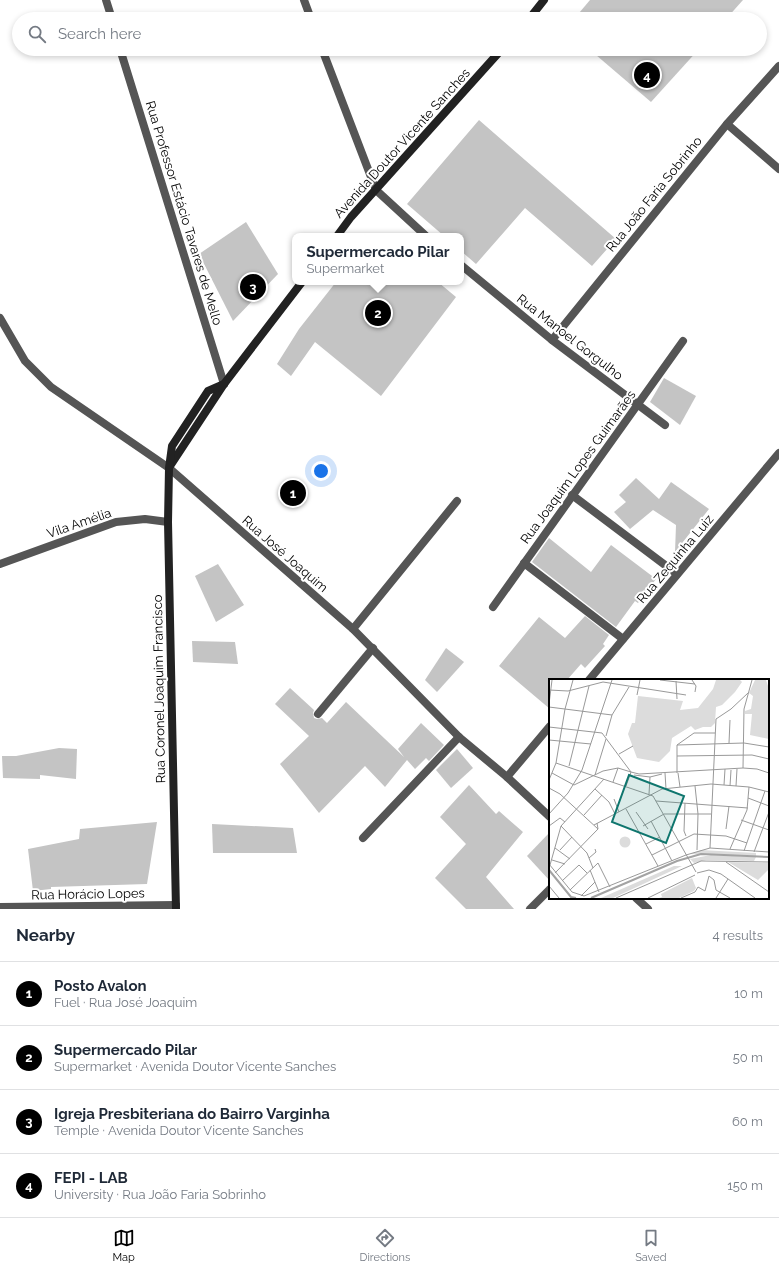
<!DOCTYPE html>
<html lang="en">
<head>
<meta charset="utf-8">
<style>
  :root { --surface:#fff; --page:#f2f2f3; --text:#1f2937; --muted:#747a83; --line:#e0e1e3; --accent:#000 }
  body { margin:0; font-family:Raleway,sans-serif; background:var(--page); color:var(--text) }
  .you { position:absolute; left:321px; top:471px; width:14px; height:14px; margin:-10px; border:3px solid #fff; border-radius:50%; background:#1a73e8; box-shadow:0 0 0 6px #1a73e833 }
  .badge { display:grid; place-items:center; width:26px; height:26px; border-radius:50%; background:var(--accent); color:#fff; font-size:13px; font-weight:700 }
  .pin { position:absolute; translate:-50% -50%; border:2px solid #fff; box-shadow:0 1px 4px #0006 }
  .popup { position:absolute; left:292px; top:233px; width:172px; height:52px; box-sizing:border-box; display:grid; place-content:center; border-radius:8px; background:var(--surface); filter:drop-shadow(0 1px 3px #0005); font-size:13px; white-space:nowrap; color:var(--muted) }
  .popup b { font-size:15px; color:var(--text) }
  .popup::after { content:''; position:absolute; left:50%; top:100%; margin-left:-8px; border:8px solid transparent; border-top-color:var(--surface) }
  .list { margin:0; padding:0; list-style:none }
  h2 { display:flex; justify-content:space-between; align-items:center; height:52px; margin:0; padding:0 16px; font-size:17px }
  h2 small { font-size:13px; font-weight:400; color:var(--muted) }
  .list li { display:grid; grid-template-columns:26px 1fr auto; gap:12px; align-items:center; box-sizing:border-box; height:64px; padding:0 16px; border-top:1px solid var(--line) }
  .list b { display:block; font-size:15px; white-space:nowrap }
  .list p { margin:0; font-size:13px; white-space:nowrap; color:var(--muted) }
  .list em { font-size:13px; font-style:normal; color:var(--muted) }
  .icon { flex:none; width:22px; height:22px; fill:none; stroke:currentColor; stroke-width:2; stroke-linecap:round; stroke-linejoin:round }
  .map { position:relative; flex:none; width:779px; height:909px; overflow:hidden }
  .search { position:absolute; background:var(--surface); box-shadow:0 2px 6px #0003; left:12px; right:12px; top:12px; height:44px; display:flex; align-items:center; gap:10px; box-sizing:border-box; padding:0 14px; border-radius:22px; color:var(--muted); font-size:15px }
  .sheet { height:308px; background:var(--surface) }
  nav { display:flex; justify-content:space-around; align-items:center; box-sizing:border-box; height:56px; border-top:1px solid var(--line); background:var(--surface); font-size:11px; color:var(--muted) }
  nav a { display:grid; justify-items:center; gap:2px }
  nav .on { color:var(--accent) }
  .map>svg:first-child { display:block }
  .building { fill:#c4c4c4 }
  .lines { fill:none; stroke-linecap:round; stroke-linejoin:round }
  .street { stroke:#555; stroke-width:8 }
  .secondary { stroke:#222; stroke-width:8 }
  .labels { text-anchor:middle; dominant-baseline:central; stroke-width:4; stroke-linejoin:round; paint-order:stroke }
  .street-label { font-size:13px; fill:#000; stroke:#fff }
  .inset-river { fill:none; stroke:#a3a3a3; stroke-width:2 }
  .inset-road { fill:none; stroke:#999; stroke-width:1 }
  .view { fill:#0f766e; fill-opacity:0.15; stroke:#0f766e; stroke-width:2 }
  .inset-edge { fill:none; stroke:#000; stroke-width:2 }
</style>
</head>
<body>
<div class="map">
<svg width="779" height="909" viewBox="0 0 779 909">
  <rect width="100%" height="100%" fill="#fff"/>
  <!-- building -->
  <g class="building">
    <path d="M 590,0 L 743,0 L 726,19 L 574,19 Z"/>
    <path d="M 589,49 L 699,49 L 651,102 Z"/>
    <path d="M 479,120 L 616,239 L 592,266 L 525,208 L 476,264 L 461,251 L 461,236 L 444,236 L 407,204 Z"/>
    <path d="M 246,222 L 278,274 L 233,321 L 199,254 Z"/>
    <path d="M 336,282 L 438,282 L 456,297 L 381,396 L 315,342 L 291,376 L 277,364 L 299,329 Z"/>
    <path d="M 664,378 L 696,396 L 680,425 L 650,402 Z"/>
    <path d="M 636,478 L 659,499 L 671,482 L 709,509 L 675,552 L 676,525 L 653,510 L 630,529 L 614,512 L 626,502 L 619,495 Z"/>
    <path d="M 549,538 L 591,572 L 611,545 L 656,579 L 638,603 L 635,601 L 616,627 L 532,562 Z"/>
    <path d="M 218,564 L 244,605 L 216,622 L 195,576 Z"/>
    <path d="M 585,616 L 609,635 L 603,644 L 605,646 L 585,668 L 581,664 L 567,680 L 550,680 L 550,709 L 499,666 L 539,617 L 565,638 Z"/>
    <path d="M 192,641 L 235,642 L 238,664 L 193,662 Z"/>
    <path d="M 446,648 L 464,662 L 437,692 L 425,680 Z"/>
    <path d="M 290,688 L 314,710 L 313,713 L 314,718 L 317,719 L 322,718 L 327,723 L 346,702 L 404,757 L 398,749 L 421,723 L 444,745 L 429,761 L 426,758 L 415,769 L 407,760 L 385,787 L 365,766 L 319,813 L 280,764 L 309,736 L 275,704 Z"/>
    <path d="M 59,748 L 77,749 L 76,779 L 40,775 L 40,779 L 3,778 L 2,756 L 16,756 Z"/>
    <path d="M 457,749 L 473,768 L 451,788 L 436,770 Z"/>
    <path d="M 469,785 L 496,814 L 499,811 L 523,832 L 486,877 L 514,909 L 466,909 L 435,878 L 466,844 L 440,817 Z"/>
    <path d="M 157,822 L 147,884 L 51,887 L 51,889 L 33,891 L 28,849 L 79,839 L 80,829 Z"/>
    <path d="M 212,824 L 293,828 L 297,853 L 213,853 Z"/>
    <path d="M 550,832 L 550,881 L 527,856 Z"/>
  </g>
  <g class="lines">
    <!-- street -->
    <g class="street">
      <path d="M 106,0 L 112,19"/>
      <path d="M 304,0 L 311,19"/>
      <path d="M 120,49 L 224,384"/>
      <path d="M 322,49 L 376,190 L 426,236"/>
      <path d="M 727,124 L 779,169"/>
      <path d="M 461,265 L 552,340 L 665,425"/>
      <path d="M 0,318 L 25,361 L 51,387 L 169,468 L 353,629 L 459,737 L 507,777 L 550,817"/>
      <path d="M 552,340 L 727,124 L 779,66"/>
      <path d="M 572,495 L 677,574"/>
      <path d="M 524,563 L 623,639"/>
      <path d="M 0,564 L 116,522 L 145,519 L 168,522"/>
      <path d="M 493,607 L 683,341"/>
      <path d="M 353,629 L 457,501"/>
      <path d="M 589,680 L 779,453"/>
      <path d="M 318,714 L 373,648"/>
      <path d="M 507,777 L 550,726"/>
      <path d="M 363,838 L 459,737"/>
      <path d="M 636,898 L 648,909"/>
      <path d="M 0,907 L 176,905"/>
      <path d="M 530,909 L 550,889"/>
    </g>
    <!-- secondary -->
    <g class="secondary">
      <path d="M 529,19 L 544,0"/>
      <path d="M 337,236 L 351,217 L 502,49"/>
      <path d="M 170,466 L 224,384 L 302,282"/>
      <path d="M 176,909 L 168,522 L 169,468 L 172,446 L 208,391 L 224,384"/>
    </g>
  </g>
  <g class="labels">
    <!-- street labels -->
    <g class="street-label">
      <text transform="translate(402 143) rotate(-48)">Avenida Doutor Vicente Sanches</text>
      <text transform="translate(654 194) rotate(-51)">Rua João Faria Sobrinho</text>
      <text transform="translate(184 213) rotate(73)">Rua Professor Estácio Tavares de Mello</text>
      <text transform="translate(570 337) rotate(38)">Rua Manoel Gorgulho</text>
      <text transform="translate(578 467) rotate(-54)">Rua Joaquim Lopes Guimarães</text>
      <text transform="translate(79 523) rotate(-19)">Vila Amélia</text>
      <text transform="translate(285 554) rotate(41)">Rua José Joaquim</text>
      <text transform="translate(675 559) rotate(-50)">Rua Zequinha Luiz</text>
      <text transform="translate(159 689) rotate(-91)">Rua Coronel Joaquim Francisco</text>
      <text transform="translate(88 894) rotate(-1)">Rua Horácio Lopes</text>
    </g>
  </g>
  <!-- overview -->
  <g transform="translate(549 679)">
    <rect width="220" height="220" fill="#fff"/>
    <path d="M 167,1 L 191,1 L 193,3 L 186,13 L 173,26 L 167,28 L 166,44 L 162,48 L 154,48 L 146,51 L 142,47 L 123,59 L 121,72 L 110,83 L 88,79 L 79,55 L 83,44 L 86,44 L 89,17 L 134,22 L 131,31 L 149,29 L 164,10 ZM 206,1 L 217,1 L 220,10 L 220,60 L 201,56 L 203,35 L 196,35 L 196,32 L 202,30 L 204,17 L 200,14 ZM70.5 163a5.5 5.5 0 1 1 11 0a5.5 5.5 0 1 1-11 0ZM 152,171 L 207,174 L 207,177 L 141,175 ZM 162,176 L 207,178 L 205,182 L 157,181 L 145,184 L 141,180 ZM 179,183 L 220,184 L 220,190 L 209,201 ZM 125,187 L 133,187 L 64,219 L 52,219 ZM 143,199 L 147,209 L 145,212 L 130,219 L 110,219 L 113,218 L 112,215 Z" fill="#dcdcdc"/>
    <path class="inset-river" d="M 0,191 L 22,218 L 27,219M 42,219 L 128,182 L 152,175 L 220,178"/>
    <path class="inset-road" d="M 111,1 L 146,5M 143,1 L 147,7 L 146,13M 127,2 L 128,20M 0,11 L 19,12 L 54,3 L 137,16M 88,16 L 91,1M 0,25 L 3,1M 0,28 L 63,36 L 57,57M 16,30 L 24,1M 63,36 L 80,8M 0,48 L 53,54 L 82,93 L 90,95 L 194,89 L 208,90 L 220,94M 0,61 L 42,65M 180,64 L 181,41M 128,66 L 195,64 L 220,68M 128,66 L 145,54 L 166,54M 128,66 L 128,94M 70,75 L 84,67M 128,77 L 203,76 L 220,80M 7,84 L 104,117 L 147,193M 20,87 L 40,7M 194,89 L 195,30 L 203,1M 3,94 L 25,106M 116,94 L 117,110M 129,94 L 131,108M 46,96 L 57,60M 85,96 L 101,98 L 113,95M 0,101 L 7,84 L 16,30M 64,103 L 69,89M 25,106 L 54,92 L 69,89 L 82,93 L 77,107M 175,106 L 176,90M 146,107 L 149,135 L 148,171M 181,107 L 182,91M 187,107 L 188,90M 0,109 L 11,115 L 49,150 L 48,144M 46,110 L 60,123 L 66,135M 100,115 L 101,98M 199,119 L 220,127M 65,120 L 70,133M 107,122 L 199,129M 136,124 L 135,152 L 137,157M 77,130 L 109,187M 87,133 L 99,150M 0,135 L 19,114 L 33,91 L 63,1M 35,136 L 53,116M 192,141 L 220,151M 102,142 L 123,182M 45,146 L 113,110 L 162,105 L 200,108 L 220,113M 0,147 L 11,139 L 16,143M 12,147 L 38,174 L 44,189M 94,147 L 115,135 L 162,135M 177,150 L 180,127M 97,165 L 111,158M 6,169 L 21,180M 161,169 L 167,40 L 182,30 L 199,14M 181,170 L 198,131 L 200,108M 11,171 L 23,158M 195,172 L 216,112M 205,173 L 220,133M 103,176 L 145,155 L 177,157 L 198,164M 137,176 L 161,169 L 220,173M 40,179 L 47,173 L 46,170M 3,181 L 16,185M 177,183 L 220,213M 0,185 L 23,213 L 35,217 L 137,176M 1,186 L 12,147 L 55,100M 41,191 L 50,213M 6,194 L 49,150M 148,194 L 160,191 L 172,195 L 206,219M 13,202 L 30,186 L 38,194M 0,207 L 10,219M 21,211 L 49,184 L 61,208M 32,217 L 46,203M 67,219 L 152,182 L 220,183M 99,219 L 146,196M 132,219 L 146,213 L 149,208 L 156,212 L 160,197 L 165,201 L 167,211 L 181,219M 167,219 L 179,200"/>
    <path class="view" d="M 80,96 L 135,117 L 117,164 L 63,143 Z"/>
    <rect width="220" height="220" class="inset-edge"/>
  </g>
</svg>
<div class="you"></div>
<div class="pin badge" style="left:293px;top:493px">1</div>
<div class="pin badge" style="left:378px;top:313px">2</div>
<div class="popup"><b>Supermercado Pilar</b>Supermarket</div>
<div class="pin badge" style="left:253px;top:287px">3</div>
<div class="pin badge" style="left:647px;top:75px">4</div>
<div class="search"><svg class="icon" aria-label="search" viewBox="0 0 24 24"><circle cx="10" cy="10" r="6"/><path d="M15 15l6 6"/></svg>Search here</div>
</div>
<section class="sheet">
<h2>Nearby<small>4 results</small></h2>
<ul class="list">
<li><span class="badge">1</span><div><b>Posto Avalon</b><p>Fuel · Rua José Joaquim</p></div><em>10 m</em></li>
<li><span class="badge">2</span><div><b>Supermercado Pilar</b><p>Supermarket · Avenida Doutor Vicente Sanches</p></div><em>50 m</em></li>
<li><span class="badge">3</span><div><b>Igreja Presbiteriana do Bairro Varginha</b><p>Temple · Avenida Doutor Vicente Sanches</p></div><em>60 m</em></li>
<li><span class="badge">4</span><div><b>FEPI - LAB</b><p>University · Rua João Faria Sobrinho</p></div><em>150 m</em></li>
</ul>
</section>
<nav>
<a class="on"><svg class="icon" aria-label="map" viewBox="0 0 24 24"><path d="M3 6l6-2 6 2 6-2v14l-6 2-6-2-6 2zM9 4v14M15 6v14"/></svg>Map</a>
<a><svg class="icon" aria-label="directions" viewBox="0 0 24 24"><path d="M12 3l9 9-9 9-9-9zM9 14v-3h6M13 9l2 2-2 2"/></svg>Directions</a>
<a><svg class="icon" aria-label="saved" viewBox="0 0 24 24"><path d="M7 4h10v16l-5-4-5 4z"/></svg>Saved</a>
</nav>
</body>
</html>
